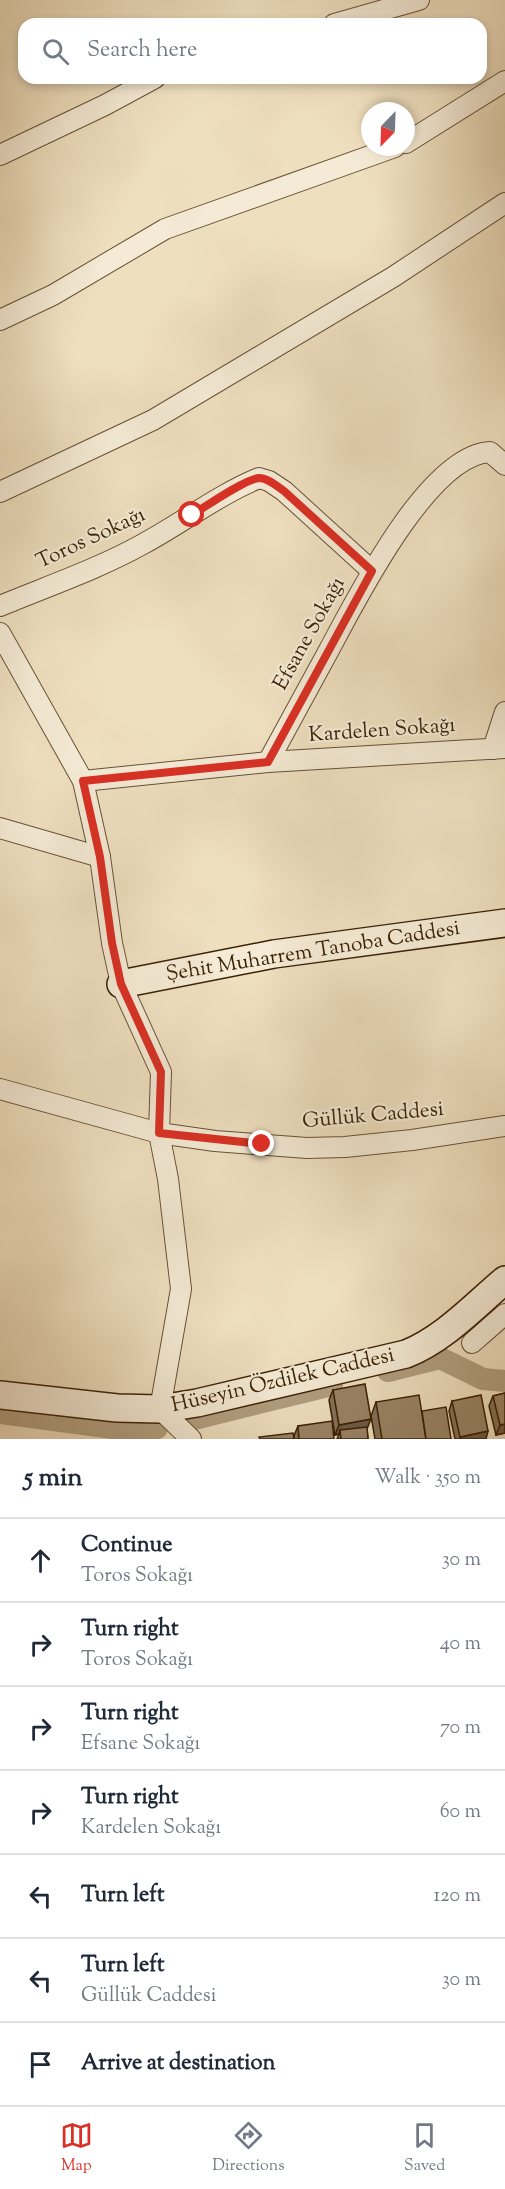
<!DOCTYPE html>
<html lang="en">
<head>
<meta charset="utf-8">
<style>
  :root { --surface:#fff; --page:#f6f6f7; --text:#1f2937; --muted:#747a83; --line:#e0e1e3; --accent:#d93025 }
  body { margin:0; font-family:"Sorts Mill Goudy",serif; background:var(--page); color:var(--text) }
  .compass { position:absolute; left:361px; top:102px; width:54px; height:54px; border-radius:50%; background:var(--surface); box-shadow:0 3px 9px #0003; rotate:203deg }
  .stop { position:absolute; width:18px; height:18px; margin:-14px; border:4px solid #d93025; border-radius:50%; background:#fff }
  .stop.end { background:#d93025; border-color:#fff; box-shadow:0 2px 6px #0008 }
  .list { margin:0; padding:0; list-style:none }
  h2 { display:flex; justify-content:space-between; align-items:center; height:78px; margin:0; padding:0 24px; font-size:26px }
  h2 small { font-size:20px; font-weight:400; color:var(--muted) }
  .list li { display:grid; grid-template-columns:39px 1fr auto; gap:18px; align-items:center; box-sizing:border-box; height:84px; padding:0 24px; border-top:2px solid var(--line) }
  .list b { display:block; font-size:22px; white-space:nowrap }
  .list p { margin:0; font-size:20px; white-space:nowrap; color:var(--muted) }
  .list em { font-size:20px; font-style:normal; color:var(--muted) }
  .icon { flex:none; width:33px; height:33px; fill:none; stroke:currentColor; stroke-width:2; stroke-linecap:round; stroke-linejoin:round }
  .map { position:relative; flex:none; width:505px; height:1439px; overflow:hidden }
  .search { position:absolute; background:var(--surface); box-shadow:0 3px 9px #0003; left:18px; right:18px; top:18px; height:66px; display:flex; align-items:center; gap:15px; box-sizing:border-box; padding:0 21px; border-radius:18px; color:var(--muted); font-size:22px }
  .sheet { height:666px; background:var(--surface) }
  nav { display:flex; justify-content:space-around; align-items:center; box-sizing:border-box; height:84px; border-top:2px solid var(--line); background:var(--surface); font-size:16px; color:var(--muted) }
  nav a { display:grid; justify-items:center; gap:3px }
  nav .on { color:var(--accent) }
  .map>svg:first-child { display:block }
  .lines { fill:none; stroke-linecap:round; stroke-linejoin:round }
  .canal { stroke:#b19f80; stroke-width:22 }
  .street-casing { stroke:#685134; stroke-width:22 }
  .secondary-casing { stroke:#3c2205; stroke-width:30 }
  .street { stroke:#f4ead5; stroke-width:20 }
  .secondary { stroke:#f4ead5; stroke-width:27 }
  .wall { fill:#847258; stroke:#3c2205; stroke-width:1.5 }
  .shaded-wall { fill:#6b5c47; stroke:#3c2205; stroke-width:1.5 }
  .building { fill:#998466; stroke:#3c2205; stroke-width:1.5 }
  .route { stroke:#d93025; stroke-width:8 }
  .labels { text-anchor:middle; dominant-baseline:central; stroke-width:4.5; stroke-linejoin:round; paint-order:stroke }
  .street-label { font-size:21px; fill:#3c2205; stroke:#f4ead5 }
</style>
</head>
<body>
<div class="map">
<svg width="505" height="1439" viewBox="0 0 505 1439">
  <rect width="100%" height="100%" fill="#eedfbf"/>
  <filter id="stains"><feTurbulence type="fractalNoise" baseFrequency=".00333" numOctaves="4"/><feColorMatrix values="0 0 0 0 .2 0 0 0 0 .09 0 0 0 0 .02 0 0 0 .5 -.17"/></filter>
  <radialGradient id="worn" r=".72"><stop offset=".6" stop-color="#630" stop-opacity="0"/><stop offset="1" stop-color="#630" stop-opacity=".3"/></radialGradient>
  <g class="lines">
    <!-- canal -->
    <g class="canal">
      <path d="M 388,1371 L 440,1358 L 483,1379 L 505,1381"/>
      <path d="M 0,1413 L 142,1432 L 157,1428"/>
      <path d="M 194,1419 L 332,1385"/>
    </g>
    <!-- street casing -->
    <g class="street-casing">
      <g id="street">
        <path d="M 334,24 L 419,0"/>
        <path d="M 406,143 L 505,81"/>
        <path d="M 0,155 L 105,105 L 155,78"/>
        <path d="M 0,320 L 53,295 L 165,229 L 395,147"/>
        <path d="M 0,492 L 153,420 L 393,277 L 505,203"/>
        <path d="M 0,606 C 48,586 98,569 143,544 C 182,523 218,495 259,478 L 269,481 L 284,491 L 372,571"/>
        <path d="M 0,633 L 83,781 L 100,857 L 112,943 L 121,984 L 161,1072 L 159,1133 L 168,1179 L 181,1289 L 160,1409 L 191,1439"/>
        <path d="M 493,749 L 505,712"/>
        <path d="M 268,762 C 288,725 309,687 329,650 C 356,600 428,455 490,452 L 505,465"/>
        <path d="M 83,781 L 268,762 L 505,748"/>
        <path d="M 0,828 L 100,857"/>
        <path d="M 0,1089 L 159,1133 L 215,1141 L 307,1148 L 345,1147 L 412,1140 L 505,1126"/>
        <path d="M 472,1343 L 505,1314"/>
      </g>
    </g>
    <!-- secondary casing -->
    <g class="secondary-casing">
      <g id="secondary">
        <path d="M 121,984 L 274,954 L 505,923"/>
        <path d="M 0,1395 L 117,1408 L 160,1409 L 197,1403 L 406,1354 C 444,1339 474,1306 505,1280"/>
      </g>
    </g>
    <!-- street -->
    <use href="#street" class="street"/>
    <!-- secondary -->
    <use href="#secondary" class="secondary"/>
  </g>
  <!-- wall -->
  <g class="wall">
    <path d="M 333,1390 L 367,1429 L 368,1439 L 337,1439 L 339,1434 L 335,1435 L 329,1400 Z"/>
    <path d="M 505,1393 L 505,1433 L 496,1435 L 489,1406 L 493,1396 Z"/>
    <path d="M 452,1401 L 486,1439 L 455,1439 L 449,1411 Z"/>
    <path d="M 376,1402 L 422,1411 L 451,1439 L 375,1439 L 371,1416 Z"/>
    <path d="M 298,1426 L 334,1439 L 294,1439 L 294,1436 Z"/>
  </g>
  <!-- shaded-wall -->
  <g class="shaded-wall">
    <path d="M 371,1419 L 367,1429 L 340,1430 L 339,1434 L 335,1435 L 339,1425 Z"/>
    <path d="M 505,1424 L 505,1433 L 496,1435 L 500,1425 Z"/>
    <path d="M 488,1431 L 486,1439 L 460,1439 L 460,1437 Z"/>
  </g>
  <!-- building -->
  <g class="building">
    <path d="M 365,1384 L 371,1419 L 339,1425 L 333,1390 Z"/>
    <path d="M 505,1393 L 505,1424 L 500,1425 L 493,1396 Z"/>
    <path d="M 419,1395 L 426,1439 L 382,1439 L 376,1402 Z"/>
    <path d="M 481,1395 L 488,1431 L 460,1437 L 452,1401 Z"/>
    <path d="M 446,1407 L 451,1439 L 426,1439 L 422,1411 Z"/>
    <path d="M 332,1421 L 334,1439 L 299,1439 L 298,1426 Z"/>
    <path d="M 367,1427 L 368,1439 L 341,1439 L 340,1430 Z"/>
    <path d="M 293,1433 L 294,1439 L 260,1439 L 259,1437 Z"/>
  </g>
  <g class="lines">
    <!-- route -->
    <path class="route" d="M 192,515 C 205,507 245,479 259,478 C 268,478 277,486 284,491 L 372,571 L 268,762 L 83,781 L 100,857 L 112,943 L 121,984 L 161,1072 L 159,1133 L 262,1144"/>
  </g>
  <g class="labels">
    <!-- street labels -->
    <g class="street-label">
      <text transform="translate(91 539) rotate(-25)">Toros Sokağı</text>
      <text transform="translate(310 634) rotate(-61)">Efsane Sokağı</text>
      <text transform="translate(382 731) rotate(-4)">Kardelen Sokağı</text>
      <text transform="translate(313 952) rotate(-9)">Şehit Muharrem Tanoba Caddesi</text>
      <text transform="translate(373 1116) rotate(-5)">Güllük Caddesi</text>
      <text transform="translate(283 1381) rotate(-13)">Hüseyin Özdilek Caddesi</text>
    </g>
  </g>
  <rect width="100%" height="100%" filter="url(#stains)"/>
  <rect width="100%" height="100%" fill="url(#worn)"/>
</svg>
<svg class="compass" viewBox="-18 -18 36 36"><path d="M0-13l5 13h-10z" fill="#e53935"/><path d="M0 13l5-13h-10z" fill="#747a83"/></svg>
<div class="stop" style="left:192px;top:515px"></div>
<div class="stop end" style="left:262px;top:1144px"></div>
<div class="search"><svg class="icon" aria-label="search" viewBox="0 0 24 24"><circle cx="10" cy="10" r="6"/><path d="M15 15l6 6"/></svg>Search here</div>
</div>
<section class="sheet">
<h2>5 min<small>Walk · 350 m</small></h2>
<ul class="list">
<li><svg class="icon" aria-label="ahead" viewBox="0 0 24 24"><path d="M12 20V5M6 11l6-6 6 6"/></svg><div><b>Continue</b><p>Toros Sokağı</p></div><em>30 m</em></li>
<li><svg class="icon" aria-label="right" viewBox="0 0 24 24"><path d="M7 20v-9h11M14 6l5 5-5 5"/></svg><div><b>Turn right</b><p>Toros Sokağı</p></div><em>40 m</em></li>
<li><svg class="icon" aria-label="right" viewBox="0 0 24 24"><path d="M7 20v-9h11M14 6l5 5-5 5"/></svg><div><b>Turn right</b><p>Efsane Sokağı</p></div><em>70 m</em></li>
<li><svg class="icon" aria-label="right" viewBox="0 0 24 24"><path d="M7 20v-9h11M14 6l5 5-5 5"/></svg><div><b>Turn right</b><p>Kardelen Sokağı</p></div><em>60 m</em></li>
<li><svg class="icon" aria-label="left" viewBox="0 0 24 24"><path d="M17 20v-9H6M10 6l-5 5 5 5"/></svg><div><b>Turn left</b></div><em>120 m</em></li>
<li><svg class="icon" aria-label="left" viewBox="0 0 24 24"><path d="M17 20v-9H6M10 6l-5 5 5 5"/></svg><div><b>Turn left</b><p>Güllük Caddesi</p></div><em>30 m</em></li>
<li><svg class="icon" aria-label="arrive" viewBox="0 0 24 24"><path d="M6 21V4h12l-3 4 3 4H6"/></svg><div><b>Arrive at destination</b></div></li>
</ul>
</section>
<nav>
<a class="on"><svg class="icon" aria-label="map" viewBox="0 0 24 24"><path d="M3 6l6-2 6 2 6-2v14l-6 2-6-2-6 2zM9 4v14M15 6v14"/></svg>Map</a>
<a><svg class="icon" aria-label="directions" viewBox="0 0 24 24"><path d="M12 3l9 9-9 9-9-9zM9 14v-3h6M13 9l2 2-2 2"/></svg>Directions</a>
<a><svg class="icon" aria-label="saved" viewBox="0 0 24 24"><path d="M7 4h10v16l-5-4-5 4z"/></svg>Saved</a>
</nav>
</body>
</html>
